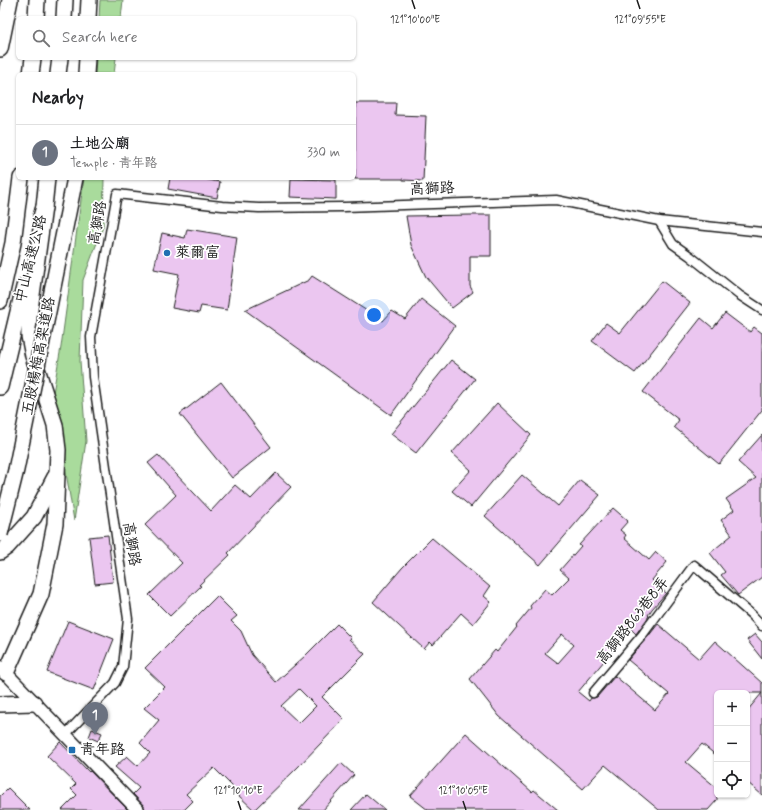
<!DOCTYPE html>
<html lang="en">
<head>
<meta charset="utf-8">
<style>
  :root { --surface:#fff; --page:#f2f2f2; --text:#202124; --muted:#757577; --line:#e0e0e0; --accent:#db2777 }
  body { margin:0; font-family:Mynerve,"LXGW WenKai TC",sans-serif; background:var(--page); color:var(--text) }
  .controls { position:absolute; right:12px; bottom:12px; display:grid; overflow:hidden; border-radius:6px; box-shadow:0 1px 3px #0004 }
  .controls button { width:36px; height:36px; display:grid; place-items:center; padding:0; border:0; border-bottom:1px solid var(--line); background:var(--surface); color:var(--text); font:20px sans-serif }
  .you { position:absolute; left:374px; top:315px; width:14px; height:14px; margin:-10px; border:3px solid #fff; border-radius:50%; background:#1a73e8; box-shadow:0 0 0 6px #1a73e833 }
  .badge { display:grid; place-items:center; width:26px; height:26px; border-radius:50%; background:var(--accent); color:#fff; font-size:13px; font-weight:700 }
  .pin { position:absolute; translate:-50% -33px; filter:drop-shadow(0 1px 2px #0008) }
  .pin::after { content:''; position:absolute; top:21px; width:14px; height:12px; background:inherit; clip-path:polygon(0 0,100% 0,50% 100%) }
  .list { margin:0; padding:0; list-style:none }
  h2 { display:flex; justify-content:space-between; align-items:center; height:52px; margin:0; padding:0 16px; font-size:17px }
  h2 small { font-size:13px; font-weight:400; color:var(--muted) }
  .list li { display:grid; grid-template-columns:26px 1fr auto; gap:12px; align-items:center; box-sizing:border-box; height:56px; padding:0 16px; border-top:1px solid var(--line) }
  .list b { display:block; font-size:15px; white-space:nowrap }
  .list p { margin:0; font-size:13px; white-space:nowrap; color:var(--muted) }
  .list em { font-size:13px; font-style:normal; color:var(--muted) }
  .icon { flex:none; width:22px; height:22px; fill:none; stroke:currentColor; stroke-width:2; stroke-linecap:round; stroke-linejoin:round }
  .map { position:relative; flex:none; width:762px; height:810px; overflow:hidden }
  .search { position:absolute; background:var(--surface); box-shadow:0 1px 3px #0004; left:16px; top:16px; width:340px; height:44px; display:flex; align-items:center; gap:10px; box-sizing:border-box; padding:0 14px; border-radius:6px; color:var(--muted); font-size:15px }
  .panel { position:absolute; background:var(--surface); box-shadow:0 1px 3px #0004; left:16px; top:72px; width:340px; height:108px; border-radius:6px }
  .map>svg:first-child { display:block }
  .green { fill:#a9db9c; stroke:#627c5c }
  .building { fill:#ebc6f0; stroke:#1c1c1c; fill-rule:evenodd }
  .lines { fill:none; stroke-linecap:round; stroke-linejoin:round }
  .street-casing { stroke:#1c1c1c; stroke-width:11 }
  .secondary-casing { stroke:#1c1c1c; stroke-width:15 }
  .highway-casing { stroke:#1c1c1c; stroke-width:18 }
  .street { stroke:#fff; stroke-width:8 }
  .secondary { stroke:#fff; stroke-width:12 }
  .highway { stroke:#fff; stroke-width:15 }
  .highway-bridge-casing { stroke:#1c1c1c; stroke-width:18; stroke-linecap:butt }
  .highway-bridge { stroke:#fff; stroke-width:15 }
  .ticks { fill:none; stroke:#1c1c1c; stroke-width:1.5 }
  .poi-dot { fill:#1f6fb2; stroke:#fff; stroke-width:1.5 }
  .labels { text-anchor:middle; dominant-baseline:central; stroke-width:3.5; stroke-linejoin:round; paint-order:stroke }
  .street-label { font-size:15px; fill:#1c1c1c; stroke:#fff }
  .poi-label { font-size:15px; fill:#1c1c1c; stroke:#fff; text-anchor:start }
  .ticks-label { font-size:10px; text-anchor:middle; fill:#1c1c1c; stroke:#fff; stroke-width:3.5; stroke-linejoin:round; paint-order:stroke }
</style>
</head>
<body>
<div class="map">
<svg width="762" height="810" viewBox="0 0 762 810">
  <rect width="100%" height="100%" fill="#fff"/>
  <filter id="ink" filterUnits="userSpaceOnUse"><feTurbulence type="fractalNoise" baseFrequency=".025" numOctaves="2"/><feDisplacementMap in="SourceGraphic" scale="8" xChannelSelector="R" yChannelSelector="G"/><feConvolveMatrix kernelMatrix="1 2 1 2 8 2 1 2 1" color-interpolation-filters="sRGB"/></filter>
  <g filter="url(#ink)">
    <!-- green -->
    <g class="green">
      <path d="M 100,0 L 123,0 L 121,18 L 99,18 Z"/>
      <path d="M 96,58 L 116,58 L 114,74 L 95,74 Z"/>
      <path d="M 84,178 L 104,178 L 103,227 L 83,280 L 80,361 L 86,441 L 74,521 L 53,393 L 61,347 Z"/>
    </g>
    <!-- building -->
    <g class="building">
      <path d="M 355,103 L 396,103 L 395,115 L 426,116 L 423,181 L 403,180 L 403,179 L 355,179 Z"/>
      <path d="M 170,178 L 198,178 L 220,182 L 217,198 L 168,189 Z"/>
      <path d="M 291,179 L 336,180 L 336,199 L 290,197 Z"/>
      <path d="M 471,215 L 491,215 L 491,256 L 470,256 L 470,286 L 473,292 L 452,308 L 426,277 L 411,245 L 406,216 Z"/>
      <path d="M 187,229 L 237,237 L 227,310 L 201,306 L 199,313 L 172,308 L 179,274 L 154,269 L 162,233 L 185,238 Z"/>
      <path d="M 312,276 L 383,321 L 392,311 L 405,319 L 421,299 L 455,326 L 391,415 L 245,310 L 309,280 Z"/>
      <path d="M 662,281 L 690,303 L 635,373 L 592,341 L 606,323 L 620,333 Z"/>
      <path d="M 725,313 L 750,332 L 754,327 L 762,333 L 762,410 L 719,464 L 674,427 L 679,420 L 643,392 L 701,318 L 713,328 Z"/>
      <path d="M 451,360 L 475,379 L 416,453 L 391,434 Z"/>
      <path d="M 221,382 L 271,447 L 232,478 L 180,414 Z"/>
      <path d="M 497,403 L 531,435 L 471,507 L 452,491 L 471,470 L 452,453 Z"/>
      <path d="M 762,435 L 762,577 L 738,595 L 721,575 L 725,572 L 710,553 L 732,535 L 721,520 L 734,510 L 726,499 L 756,478 L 738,462 Z"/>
      <path d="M 158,455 L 211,511 L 235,485 L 251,499 L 276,473 L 291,487 L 228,553 L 230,555 L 199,585 L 201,586 L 170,616 L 149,595 L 182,563 L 145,525 L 176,495 L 148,463 Z"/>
      <path d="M 522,475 L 558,506 L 580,480 L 600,495 L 540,565 L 485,516 Z"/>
      <path d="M 613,508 L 628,521 L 620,530 L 626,535 L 624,538 L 649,560 L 656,552 L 667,562 L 652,580 L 666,593 L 652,609 L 648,615 L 649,616 L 636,634 L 631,629 L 578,692 L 589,701 L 591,698 L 594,698 L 597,697 L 615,676 L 655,710 L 669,694 L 628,660 L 647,638 L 658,624 L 699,659 L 715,641 L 762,683 L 762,693 L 717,693 L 717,756 L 702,744 L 686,762 L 717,788 L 717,800 L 708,810 L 659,810 L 605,765 L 583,789 L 499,716 L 470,679 L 495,650 L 497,652 L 517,627 L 516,626 L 531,608 L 530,606 L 545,589 L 552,595 L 569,578 L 560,570 L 581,546 L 579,545 ZM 562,634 L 574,645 L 558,663 L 545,653 Z"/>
      <path d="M 108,535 L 113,582 L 95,584 L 89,537 Z"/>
      <path d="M 432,538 L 490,587 L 484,596 L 491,602 L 473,624 L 461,613 L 433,645 L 430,642 L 424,649 L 373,602 L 402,568 Z"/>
      <path d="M 217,596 L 237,616 L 231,621 L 241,631 L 252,655 L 276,682 L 305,656 L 337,624 L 351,638 L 349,639 L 365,654 L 322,697 L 344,719 L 298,767 L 254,810 L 238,795 L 240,794 L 214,768 L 186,794 L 193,801 L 184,810 L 145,810 L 143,805 L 133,794 L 139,788 L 115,767 L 127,756 L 138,766 L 150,753 L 140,743 L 159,720 L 144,708 L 165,687 L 145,668 ZM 299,689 L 316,706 L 299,723 L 281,706 Z"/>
      <path d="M 68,621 L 114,639 L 94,690 L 47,672 Z"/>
      <path d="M 755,634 L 762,642 L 762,659 L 747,640 Z"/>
      <path d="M 762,693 L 762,795 L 747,782 L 747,711 Z"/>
      <path d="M 92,729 L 102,733 L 98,741 L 89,737 Z"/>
      <path d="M 466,733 L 532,792 L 534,790 L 558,810 L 428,810 L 410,796 Z"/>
      <path d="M 60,742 L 89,772 L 90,771 L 128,810 L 62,810 L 77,795 L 71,789 L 76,784 L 47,756 Z"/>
      <path d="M 341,763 L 354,775 L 323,810 L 299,810 Z"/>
      <path d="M 8,788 L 30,810 L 0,810 L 0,796 Z"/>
      <path d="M 366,794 L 385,810 L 351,810 Z"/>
    </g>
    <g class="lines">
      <!-- street casing -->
      <g class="street-casing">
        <g id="street">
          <path d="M 659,221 L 673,244 L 690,256 L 739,295 L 762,310"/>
          <path d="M 593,693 L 643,634 L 694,565 L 752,615 L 762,626"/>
          <path d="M 65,735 L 115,683 L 123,667 L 128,619 L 93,377 L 91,337 L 117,194 L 222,206 L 259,208 L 344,207 L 556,200 L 659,221 L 762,232"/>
        </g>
      </g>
      <!-- secondary casing -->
      <g class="secondary-casing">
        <path id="secondary" d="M 0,667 L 138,810"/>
      </g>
      <!-- highway casing -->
      <g class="highway-casing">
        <g id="highway">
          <path d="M 36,18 L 37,0"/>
          <path d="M 64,18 L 65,0"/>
          <path d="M 88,18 L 89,0"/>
          <path d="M 0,49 L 10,0"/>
          <path d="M 31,74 L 33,58"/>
          <path d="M 58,74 L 60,58"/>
          <path d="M 86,74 L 87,58"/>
          <path d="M 41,217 L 44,207 L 47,178"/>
          <path d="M 0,301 L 13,243 L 21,178"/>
          <path d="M 0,387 L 24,287"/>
          <path d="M 0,552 L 7,547 L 34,517 L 55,477"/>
          <path d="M 6,673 L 41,594 L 55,524 L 58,450 L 55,425 L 33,356 L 29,336 L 29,317 L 44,207"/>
          <path d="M 0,704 L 34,703"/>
        </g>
      </g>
      <!-- street -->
      <use href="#street" class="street"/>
      <!-- secondary -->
      <use href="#secondary" class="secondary"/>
      <!-- highway -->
      <use href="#highway" class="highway"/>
      <!-- highway-bridge casing -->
      <g class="highway-bridge-casing">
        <path id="highway-bridge" d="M 0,534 L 16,470 L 75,178"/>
      </g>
      <!-- highway-bridge -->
      <use href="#highway-bridge" class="highway-bridge"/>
    </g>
  </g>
  <!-- ticks -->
  <path class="ticks" d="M 412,0 L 415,9M 637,0 L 640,9M 238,801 L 241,810M 463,801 L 466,810"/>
  <!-- markers -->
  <g class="poi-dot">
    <circle cx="167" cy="253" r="4"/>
    <rect x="68" y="746" width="8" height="8" rx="2"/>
  </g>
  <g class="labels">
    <!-- street labels -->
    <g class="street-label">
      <text transform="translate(432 189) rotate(-2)">高獅路</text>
      <text transform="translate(98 223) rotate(-80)">高獅路</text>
      <text transform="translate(31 259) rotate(-76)">中山高速公路</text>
      <text transform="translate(39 356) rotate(-79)">五股楊梅高架道路</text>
      <text transform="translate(131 544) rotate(81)">高獅路</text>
      <text transform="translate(633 621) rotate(-52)">高獅路863巷8弄</text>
    </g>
    <!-- poi labels -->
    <g class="poi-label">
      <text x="175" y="253">萊爾富</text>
      <text x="80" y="750">青年路</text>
    </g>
  </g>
  <g class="ticks-label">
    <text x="640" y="23">121°09'55"E</text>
    <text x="415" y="23">121°10'00"E</text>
    <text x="238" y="794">121°10'10"E</text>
    <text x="463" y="794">121°10'05"E</text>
  </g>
</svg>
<div class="controls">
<button>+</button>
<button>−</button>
<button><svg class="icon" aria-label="locate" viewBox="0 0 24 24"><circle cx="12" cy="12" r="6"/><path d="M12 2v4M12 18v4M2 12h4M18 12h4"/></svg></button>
</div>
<div class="you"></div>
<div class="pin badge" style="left:95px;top:735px;background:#6b7280">1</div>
<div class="search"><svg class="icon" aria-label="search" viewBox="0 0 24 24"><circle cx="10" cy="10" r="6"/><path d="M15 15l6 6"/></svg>Search here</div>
<section class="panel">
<h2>Nearby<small></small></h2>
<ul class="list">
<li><span class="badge" style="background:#6b7280">1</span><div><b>土地公廟</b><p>Temple · 青年路</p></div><em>330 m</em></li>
</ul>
</section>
</div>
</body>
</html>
